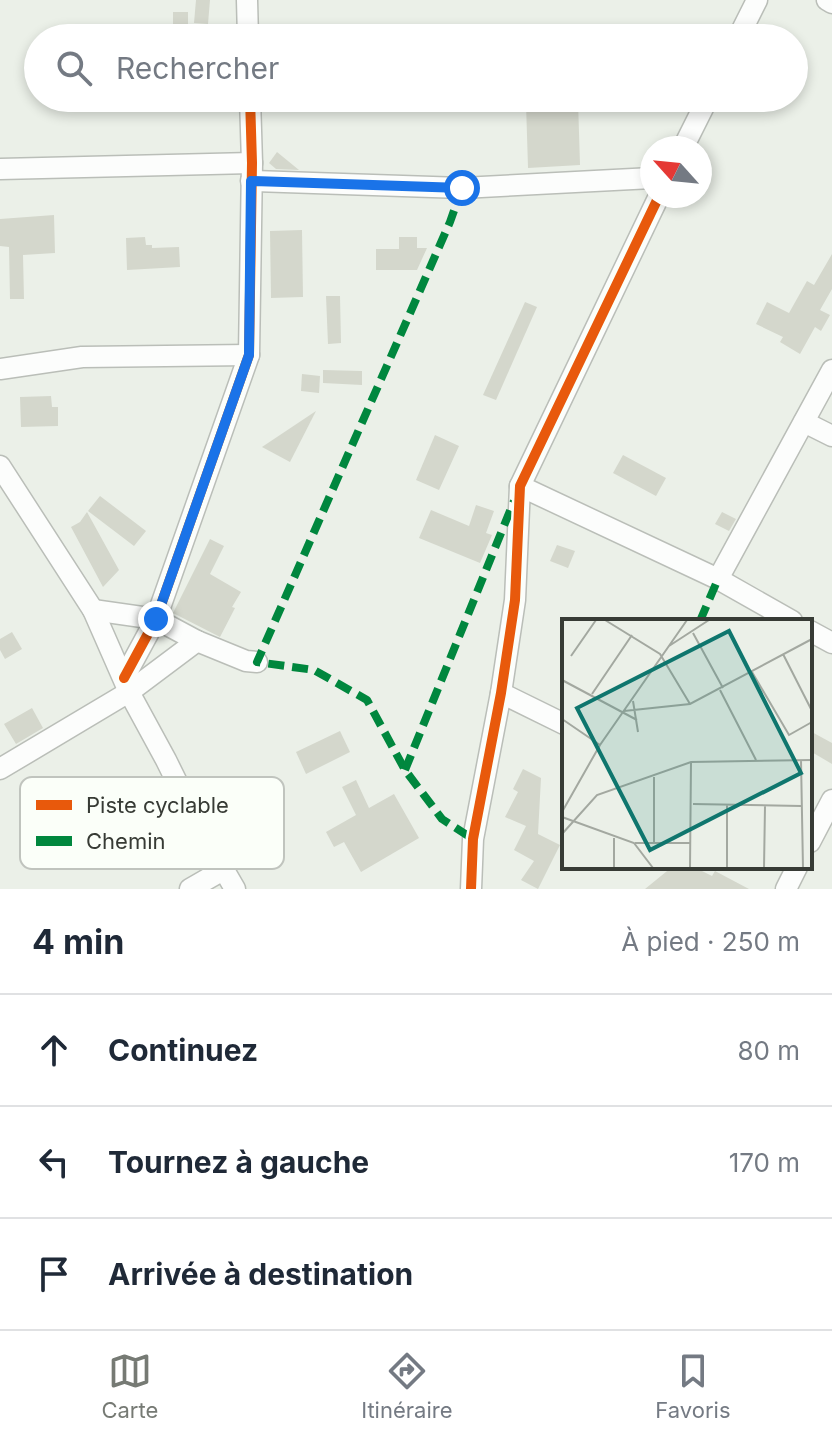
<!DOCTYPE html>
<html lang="fr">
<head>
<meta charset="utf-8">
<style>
  :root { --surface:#fff; --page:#f6f6f7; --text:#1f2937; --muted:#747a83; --line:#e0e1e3; --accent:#767a74 }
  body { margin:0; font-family:Inter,sans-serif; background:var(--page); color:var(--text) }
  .compass { position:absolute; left:640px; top:136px; width:72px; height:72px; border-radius:50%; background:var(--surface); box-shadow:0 4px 12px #0003; rotate:297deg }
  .stop { position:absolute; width:24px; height:24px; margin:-18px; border:6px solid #1a73e8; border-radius:50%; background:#fff }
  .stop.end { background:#1a73e8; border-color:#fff; box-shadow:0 2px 8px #0008 }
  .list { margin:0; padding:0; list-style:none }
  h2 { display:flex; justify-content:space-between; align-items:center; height:104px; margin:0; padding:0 32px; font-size:34px }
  h2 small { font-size:26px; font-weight:400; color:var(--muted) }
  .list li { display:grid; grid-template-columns:52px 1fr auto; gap:24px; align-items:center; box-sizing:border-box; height:112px; padding:0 32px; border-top:2px solid var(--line) }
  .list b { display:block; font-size:30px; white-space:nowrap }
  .list em { font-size:26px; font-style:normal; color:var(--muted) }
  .icon { flex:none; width:44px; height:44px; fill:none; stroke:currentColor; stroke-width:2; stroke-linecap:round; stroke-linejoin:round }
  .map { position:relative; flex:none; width:832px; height:889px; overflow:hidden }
  .search { position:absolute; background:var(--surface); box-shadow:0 4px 12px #0003; left:24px; right:24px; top:24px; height:88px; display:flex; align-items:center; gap:20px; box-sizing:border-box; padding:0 28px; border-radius:44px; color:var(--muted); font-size:30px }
  .sheet { height:440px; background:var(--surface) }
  nav { display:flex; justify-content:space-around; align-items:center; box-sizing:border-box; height:112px; border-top:2px solid var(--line); background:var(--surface); font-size:22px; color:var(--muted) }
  nav a { display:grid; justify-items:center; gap:4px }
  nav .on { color:var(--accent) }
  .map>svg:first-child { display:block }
  .building { fill:#d4d7cc }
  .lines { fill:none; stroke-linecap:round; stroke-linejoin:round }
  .minor-casing { stroke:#babeb8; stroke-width:23 }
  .minor { stroke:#fcfdfc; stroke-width:20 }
  .quiet { stroke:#00873e; stroke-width:8; stroke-dasharray:16 8; stroke-linecap:butt }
  .cycleway-casing { stroke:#fbfff9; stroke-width:15 }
  .cycleway { stroke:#e8590c; stroke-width:10 }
  .route { stroke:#1a73e8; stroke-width:10 }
  .inset-road { fill:none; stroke:#a3a8a0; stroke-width:2 }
  .view { fill:#0f766e; fill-opacity:0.15; stroke:#0f766e; stroke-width:4 }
  .inset-edge { fill:none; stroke:#373b35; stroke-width:4 }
  .key { fill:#fbfff9; stroke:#c0c4be; stroke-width:2 }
  .key-label { font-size:22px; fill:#373b35 }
</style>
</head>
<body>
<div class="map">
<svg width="832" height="889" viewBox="0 0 832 889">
  <rect width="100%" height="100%" fill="#ebf0e8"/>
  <!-- building -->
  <g class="building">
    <path d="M 196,0 L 210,0 L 208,24 L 194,23 Z"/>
    <rect x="173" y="12" width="15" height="26"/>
    <path d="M 578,101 L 580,165 L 528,168 L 526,103 Z"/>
    <path d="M 277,152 L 299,170 L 276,169 L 269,163 Z"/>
    <path d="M 54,215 L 55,253 L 23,255 L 24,299 L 10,299 L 9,247 L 0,246 L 0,219 Z"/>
    <path d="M 302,230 L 303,297 L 271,298 L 270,231 Z"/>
    <path d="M 145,237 L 146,245 L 152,245 L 152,248 L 179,247 L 180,267 L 127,270 L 126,238 Z"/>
    <path d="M 399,237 L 417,237 L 417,248 L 427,248 L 417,270 L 376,270 L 376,249 L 399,249 Z"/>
    <path d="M 832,254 L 832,289 L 820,310 L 830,315 L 821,331 L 815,327 L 800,354 L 780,342 L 783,337 L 756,324 L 767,302 L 789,313 L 807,281 L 814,285 Z"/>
    <path d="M 326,296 L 340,296 L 341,343 L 328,344 Z"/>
    <path d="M 525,302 L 537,307 L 496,400 L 483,395 Z"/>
    <path d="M 323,370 L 362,371 L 362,385 L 323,383 Z"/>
    <path d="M 302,374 L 320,376 L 319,393 L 301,391 Z"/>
    <path d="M 51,396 L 52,407 L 58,407 L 58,426 L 21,427 L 20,397 Z"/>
    <path d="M 316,411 L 290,462 L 262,447 Z"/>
    <path d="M 435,435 L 459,446 L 439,490 L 416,480 Z"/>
    <path d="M 623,455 L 666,478 L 656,496 L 613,473 Z"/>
    <path d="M 100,496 L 146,531 L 134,546 L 88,511 Z"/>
    <path d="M 476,505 L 494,511 L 486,533 L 492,535 L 480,563 L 419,538 L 431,510 L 469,526 Z"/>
    <path d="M 87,512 L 119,570 L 103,587 L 71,527 L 80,522 Z"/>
    <path d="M 722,512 L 736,519 L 729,531 L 715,524 Z"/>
    <path d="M 210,539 L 224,546 L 210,574 L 241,592 L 232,607 L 235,608 L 220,637 L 173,613 Z"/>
    <path d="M 557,545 L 575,551 L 568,568 L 550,561 Z"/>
    <path d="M 12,632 L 22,649 L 5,659 L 0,650 L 0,639 Z"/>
    <path d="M 32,708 L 43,728 L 16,744 L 4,724 Z"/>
    <path d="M 340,731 L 350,752 L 306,774 L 296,752 Z"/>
    <path d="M 810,731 L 832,743 L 832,764 L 810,751 Z"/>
    <path d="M 523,769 L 541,778 L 538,834 L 560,845 L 538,889 L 521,880 L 534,861 L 514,850 L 526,826 L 505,817 L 518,792 L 513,789 Z"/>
    <path d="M 356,780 L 369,808 L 394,794 L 419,838 L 361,872 L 344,842 L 334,847 L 326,832 L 356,815 L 342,787 Z"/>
    <path d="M 672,867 L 694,867 L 712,876 L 715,871 L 749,889 L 645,889 Z"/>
  </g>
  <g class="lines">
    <!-- minor casing -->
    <g class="minor-casing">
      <g id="minor">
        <path d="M 247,0 L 248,38"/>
        <path d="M 827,0 L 832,3"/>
        <path d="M 738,38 L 757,0"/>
        <path d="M 683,148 L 708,98"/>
        <path d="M 0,169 L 252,163"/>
        <path d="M 251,181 L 462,188 L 652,178"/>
        <path d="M 0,369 L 82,357 L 249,355"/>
        <path d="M 804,422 L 832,436"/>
        <path d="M 0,466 L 93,610 L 129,692 L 166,760 L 198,825 L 235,889"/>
        <path d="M 520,486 L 718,579 L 792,621"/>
        <path d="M 718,579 L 832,370"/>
        <path d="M 93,610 L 156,619 L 197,641 L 246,661 L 257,662"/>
        <path d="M 810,631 L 832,643"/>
        <path d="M 124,678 L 156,619 L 249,355 L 252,163 L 250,98"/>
        <path d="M 501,693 L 564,724"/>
        <path d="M 0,769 L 129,692 L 197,641"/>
        <path d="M 810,842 L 832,800"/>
        <path d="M 190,889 L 223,870"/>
        <path d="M 471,889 L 473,839 L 501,693 L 515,600 L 520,486 L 659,196"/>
        <path d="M 786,889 L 797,867"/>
      </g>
    </g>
    <!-- minor -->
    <use href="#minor" class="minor"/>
    <!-- quiet -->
    <g class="quiet">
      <path d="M 462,188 L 450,222 L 257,662 L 314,670 L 367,700 L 405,770 L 442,819 L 473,839"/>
      <path d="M 700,621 L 718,579"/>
      <path d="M 405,770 L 514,501"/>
    </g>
    <!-- cycleway casing -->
    <g class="cycleway-casing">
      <g id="cycleway">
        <path d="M 124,678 L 156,619 L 249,355 L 252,163 L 250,98"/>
        <path d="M 471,889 L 473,839 L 501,693 L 515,600 L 520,486 L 659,196"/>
      </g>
    </g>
    <!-- cycleway -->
    <use href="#cycleway" class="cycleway"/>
  </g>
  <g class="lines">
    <!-- route -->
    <path class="route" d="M 156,619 L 249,355 L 251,181 L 462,188"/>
  </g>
  <!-- overview -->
  <g transform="translate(562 619)">
    <rect width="250" height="250" fill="#ebf0e8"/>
    <path class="inset-road" d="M 43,1 L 98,35 L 128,85M 131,14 L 161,69M 107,27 L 147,1M 221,35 L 250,92M 9,37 L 34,1M 190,53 L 227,116 L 250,103M 0,61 L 75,101M 158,71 L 194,141M 30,75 L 70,16M 71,82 L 76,113M 62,92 L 128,85 L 250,20M 0,100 L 38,126M 239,141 L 241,249M 131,185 L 239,187M 165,186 L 165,249M 0,193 L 38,126 L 125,1M 0,198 L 72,224 L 91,249M 0,215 L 35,176 L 129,143 L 250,141M 92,223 L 92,158M 73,224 L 129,224M 52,249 L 52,219M 128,249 L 129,143M 202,249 L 203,187"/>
    <path class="view" d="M 167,12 L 239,154 L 88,231 L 15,89 Z"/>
    <rect width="250" height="250" class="inset-edge"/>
  </g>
  <!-- legend -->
  <rect x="20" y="777" width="264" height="92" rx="12" class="key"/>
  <rect x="36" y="800" width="36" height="10" fill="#e8590c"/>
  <rect x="36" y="836" width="36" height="10" fill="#00873e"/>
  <g class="key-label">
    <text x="86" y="813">Piste cyclable</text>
    <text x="86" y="849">Chemin</text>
  </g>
</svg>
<svg class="compass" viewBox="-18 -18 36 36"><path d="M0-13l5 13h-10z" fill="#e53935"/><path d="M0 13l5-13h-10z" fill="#747a83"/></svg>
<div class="stop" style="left:462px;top:188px"></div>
<div class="stop end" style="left:156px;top:619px"></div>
<div class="search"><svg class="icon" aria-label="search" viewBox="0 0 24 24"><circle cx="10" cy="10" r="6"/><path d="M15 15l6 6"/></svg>Rechercher</div>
</div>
<section class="sheet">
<h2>4 min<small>À pied · 250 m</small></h2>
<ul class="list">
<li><svg class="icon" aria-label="ahead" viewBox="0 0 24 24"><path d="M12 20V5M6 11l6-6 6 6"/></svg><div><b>Continuez</b></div><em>80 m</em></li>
<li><svg class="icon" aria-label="left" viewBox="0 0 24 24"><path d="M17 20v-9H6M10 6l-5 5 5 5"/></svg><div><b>Tournez à gauche</b></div><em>170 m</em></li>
<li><svg class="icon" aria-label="arrive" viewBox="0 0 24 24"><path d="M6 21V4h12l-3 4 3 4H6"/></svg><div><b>Arrivée à destination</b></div></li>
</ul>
</section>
<nav>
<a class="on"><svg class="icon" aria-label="map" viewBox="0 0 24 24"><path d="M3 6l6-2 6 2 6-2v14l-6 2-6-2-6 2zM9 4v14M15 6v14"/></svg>Carte</a>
<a><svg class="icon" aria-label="directions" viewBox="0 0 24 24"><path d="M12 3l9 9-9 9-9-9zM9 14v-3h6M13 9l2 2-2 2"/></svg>Itinéraire</a>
<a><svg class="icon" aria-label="saved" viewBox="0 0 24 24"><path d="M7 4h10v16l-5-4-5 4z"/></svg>Favoris</a>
</nav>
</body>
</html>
